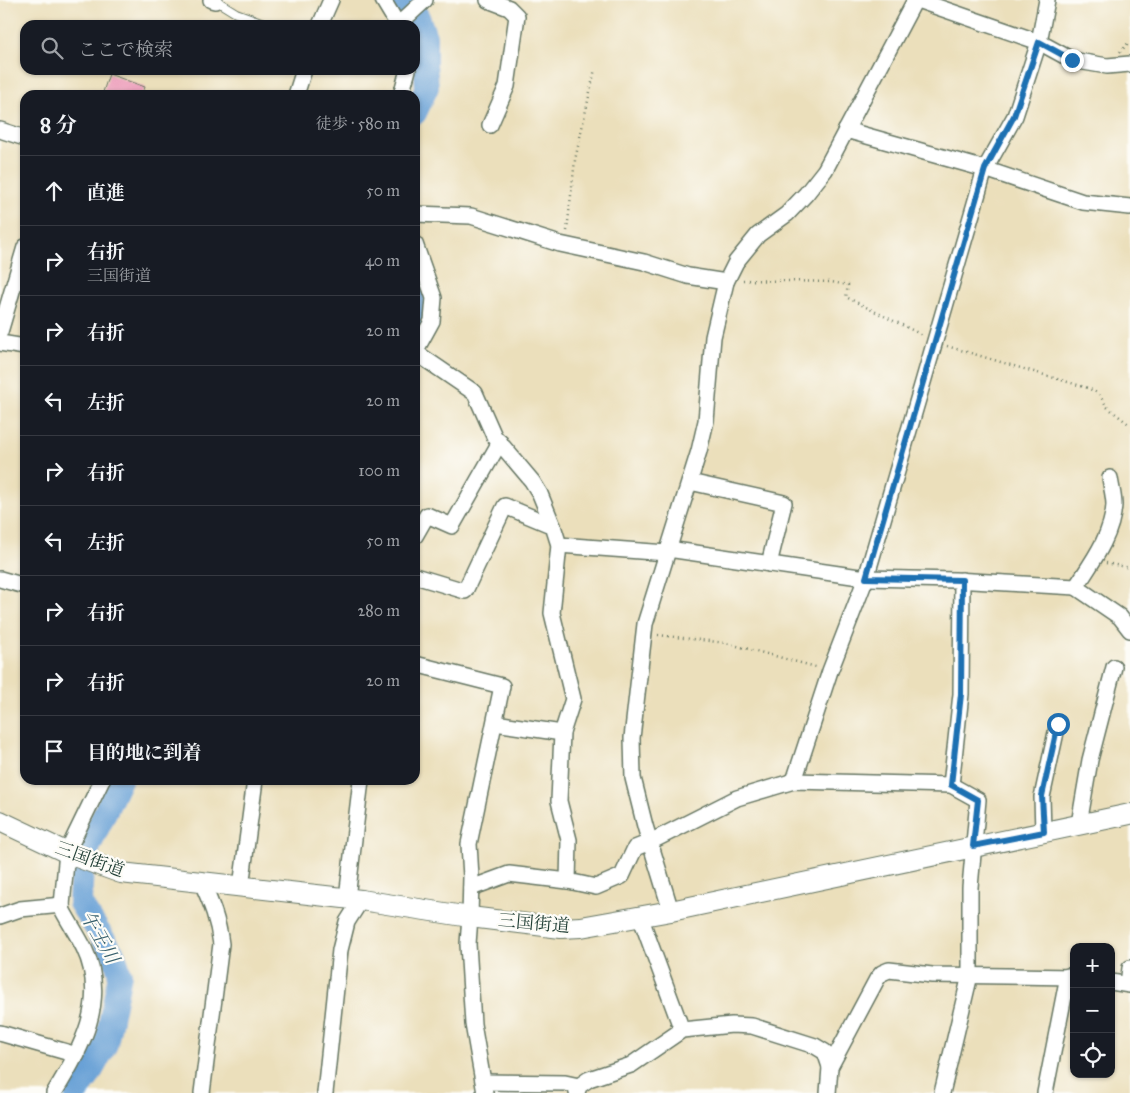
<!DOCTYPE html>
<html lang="ja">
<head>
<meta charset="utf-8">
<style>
  :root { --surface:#171b24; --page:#242831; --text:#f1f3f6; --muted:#9ea1a6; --line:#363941 }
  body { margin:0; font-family:"IM FELL Great Primer","Noto Serif JP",serif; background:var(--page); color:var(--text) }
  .controls { position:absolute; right:15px; bottom:15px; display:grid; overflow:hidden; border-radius:10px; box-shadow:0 1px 4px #0004 }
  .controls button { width:45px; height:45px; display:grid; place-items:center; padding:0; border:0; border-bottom:1px solid var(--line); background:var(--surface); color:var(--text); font:25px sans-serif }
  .stop { position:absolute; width:15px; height:15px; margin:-11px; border:4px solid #1f6fb2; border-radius:50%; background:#fff }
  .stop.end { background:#1f6fb2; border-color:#fff; box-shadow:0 1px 5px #0008 }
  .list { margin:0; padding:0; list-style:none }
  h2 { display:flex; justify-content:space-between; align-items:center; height:65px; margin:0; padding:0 20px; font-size:21px }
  h2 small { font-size:16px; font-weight:400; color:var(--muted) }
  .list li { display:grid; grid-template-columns:32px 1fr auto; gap:15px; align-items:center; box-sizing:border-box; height:70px; padding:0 20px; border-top:1px solid var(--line) }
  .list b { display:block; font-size:19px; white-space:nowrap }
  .list p { margin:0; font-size:16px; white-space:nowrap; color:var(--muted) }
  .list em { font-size:16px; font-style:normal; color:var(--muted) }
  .icon { flex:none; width:28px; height:28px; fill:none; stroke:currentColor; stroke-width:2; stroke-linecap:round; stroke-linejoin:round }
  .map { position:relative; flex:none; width:1130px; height:1093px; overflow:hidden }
  .search { position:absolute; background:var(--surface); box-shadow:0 1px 4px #0004; left:20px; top:20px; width:400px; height:55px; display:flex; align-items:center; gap:12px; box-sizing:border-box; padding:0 18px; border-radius:15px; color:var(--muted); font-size:19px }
  .panel { position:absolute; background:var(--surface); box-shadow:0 1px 4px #0004; left:20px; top:90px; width:400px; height:695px; border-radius:15px }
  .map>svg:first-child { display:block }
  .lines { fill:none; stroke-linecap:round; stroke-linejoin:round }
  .river { stroke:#67a0d6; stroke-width:24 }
  .building { fill:#eea6c0 }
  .lane-casing { stroke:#667663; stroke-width:10 }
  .street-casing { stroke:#667663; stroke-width:18 }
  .secondary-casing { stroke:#667663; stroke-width:22 }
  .path { stroke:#667663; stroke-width:2.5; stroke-dasharray:1 4; stroke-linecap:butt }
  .lane { stroke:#fff; stroke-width:8 }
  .street { stroke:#fff; stroke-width:15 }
  .secondary { stroke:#fff; stroke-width:20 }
  .route { stroke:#1f6fb2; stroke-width:6 }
  .labels { text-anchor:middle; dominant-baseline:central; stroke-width:4.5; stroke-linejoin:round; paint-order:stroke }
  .street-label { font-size:18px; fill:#1f3d34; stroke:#fdfcf7 }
  .water-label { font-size:19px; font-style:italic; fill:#38606d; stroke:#fdfcf7 }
</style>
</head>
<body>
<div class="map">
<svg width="1130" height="1093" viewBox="0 0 1130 1093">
  <rect width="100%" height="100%" fill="#fdfcf7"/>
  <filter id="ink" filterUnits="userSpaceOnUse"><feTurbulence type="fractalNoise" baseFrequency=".02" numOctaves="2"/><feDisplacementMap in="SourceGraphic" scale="10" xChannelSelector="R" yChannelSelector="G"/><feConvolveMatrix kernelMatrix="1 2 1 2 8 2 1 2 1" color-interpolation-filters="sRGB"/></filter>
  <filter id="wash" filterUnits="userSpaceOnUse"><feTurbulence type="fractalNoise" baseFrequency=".0096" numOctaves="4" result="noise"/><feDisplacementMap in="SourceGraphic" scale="20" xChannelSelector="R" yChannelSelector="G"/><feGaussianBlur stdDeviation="1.12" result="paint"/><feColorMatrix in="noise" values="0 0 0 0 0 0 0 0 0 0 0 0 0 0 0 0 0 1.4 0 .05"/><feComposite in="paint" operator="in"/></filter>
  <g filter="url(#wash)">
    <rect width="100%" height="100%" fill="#ebdfbb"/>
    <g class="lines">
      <!-- river -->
      <g class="river">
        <path d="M 402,0 L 402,3 L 418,17 L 425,37 L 425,65 L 427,87 L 415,113"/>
        <path d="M 415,335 C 429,312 423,286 416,262"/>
        <path d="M 76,1093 L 88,1077 L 106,1044 L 120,974 L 114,955 L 80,903 L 82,868 L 86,853 L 120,780"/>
      </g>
    </g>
    <g id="blocks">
      <!-- building -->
      <path class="building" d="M 109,74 L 145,87 L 142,95 L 102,95 Z"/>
    </g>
  </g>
  <g filter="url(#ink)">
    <use href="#blocks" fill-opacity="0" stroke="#667663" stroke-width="1"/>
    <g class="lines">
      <!-- lane casing -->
      <g class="lane-casing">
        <path id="lane" d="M 215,0 L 236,13 L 269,25"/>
      </g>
      <!-- street casing -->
      <g class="street-casing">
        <g id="street">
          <path d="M 211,0 L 215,1"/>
          <path d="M 383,0 L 398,25"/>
          <path d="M 488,0 L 509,8 L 517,16 L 507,86 L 490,125"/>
          <path d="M 917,0 L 1039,42 L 1072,60 L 1107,66 L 1130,64"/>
          <path d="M 320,25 L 331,0"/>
          <path d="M 398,25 L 425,0"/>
          <path d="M 296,95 L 304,70"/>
          <path d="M 401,95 L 408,70"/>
          <path d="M 0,130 L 25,138"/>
          <path d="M 846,130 L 985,169 L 1083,202 L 1130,207"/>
          <path d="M 415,214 L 471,216 L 560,244 L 644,262 L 688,276 L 726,282"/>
          <path d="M 415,244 L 434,298 L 432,321 L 415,352"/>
          <path d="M 0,332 L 25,247"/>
          <path d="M 0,343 L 25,347"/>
          <path d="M 415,352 L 475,393 L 494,436 L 532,481 L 540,494 L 553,526 L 559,545 L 667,553"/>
          <path d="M 690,482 L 784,503 L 769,564"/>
          <path d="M 415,536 L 427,515 L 452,526 L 500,442"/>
          <path d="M 559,545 L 552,613 L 573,699 L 562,733 L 559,801 L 569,840 L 568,881"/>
          <path d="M 668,549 L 866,578 L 955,580 L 1076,587 C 1092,562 1112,536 1114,505 C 1114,496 1111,486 1110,478"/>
          <path d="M 415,576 L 465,591 L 505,506 L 553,526"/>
          <path d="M 0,579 L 25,586"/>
          <path d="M 1076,587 L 1120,617 L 1130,630"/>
          <path d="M 415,664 L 502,686 L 469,844 L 471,877 L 470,917 L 468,944 L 473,1024 L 485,1093"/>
          <path d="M 495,723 L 562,733"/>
          <path d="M 794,781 L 830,671 L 866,578 L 985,169 L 1015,116 L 1039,42 L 1047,0"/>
          <path d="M 951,785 L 961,694 L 962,580"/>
          <path d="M 1079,824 L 1090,760 L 1114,667"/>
          <path d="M 1043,832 L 1042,797 L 1058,723"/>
          <path d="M 202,883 C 212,905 218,920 221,944 L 202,1093"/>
          <path d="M 241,887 L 255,780"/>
          <path d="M 471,888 L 509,874 L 568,881 L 596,887 L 622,876 L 635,848 L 650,842 L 737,798 L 794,781 L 951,785 L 978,800 L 970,887 L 970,975 L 942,1093"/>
          <path d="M 347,898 L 361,780"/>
          <path d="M 671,911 L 645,826 L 633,778 L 632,738 L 645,624 L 699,451 L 706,421 L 713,337 L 726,282 L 736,262 L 758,235 L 787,214 L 806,194 L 825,170 L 915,0"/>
          <path d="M 0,916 L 20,909 L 62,905"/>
          <path d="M 640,916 L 682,1030"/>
          <path d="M 1111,982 L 1130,985"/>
          <path d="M 1128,984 L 1130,968"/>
          <path d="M 0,1033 L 77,1055"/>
          <path d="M 830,1067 L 877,979 L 882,973 L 889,970 L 932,975 L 1074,977"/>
          <path d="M 484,1082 L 565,1083 L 579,1086"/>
          <path d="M 54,1093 C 81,1050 109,1000 84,948 C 78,936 70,924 63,911 L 62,905 L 67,852 L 102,780"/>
          <path d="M 325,1093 L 340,950 L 347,922 L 361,900"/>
          <path d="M 577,1093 L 579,1086 L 589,1079 L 631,1065 L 682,1030 L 732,1025 L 752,1026 L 815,1046 L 825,1052 L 830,1067 L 828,1093"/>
          <path d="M 1045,1093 L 1068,976"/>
        </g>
      </g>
      <!-- secondary casing -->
      <g class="secondary-casing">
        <path id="secondary" d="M 0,821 L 74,856 L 121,873 L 361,900 L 470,917 L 561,928 L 581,927 L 671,911 L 1130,814"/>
      </g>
      <!-- path -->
      <g class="path">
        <path d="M 1120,52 L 1130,41"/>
        <path d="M 567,231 L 575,160 L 595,69"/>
        <path d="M 743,280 L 831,282 L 848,285 L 846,297 L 922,335"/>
        <path d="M 947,346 L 1088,388 L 1099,394 L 1107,407 L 1130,425"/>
        <path d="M 1106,563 L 1130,568"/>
        <path d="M 658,635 L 726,643 L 816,667"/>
      </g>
      <!-- lane -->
      <use href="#lane" class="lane"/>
      <!-- street -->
      <use href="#street" class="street"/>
      <!-- secondary -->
      <use href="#secondary" class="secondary"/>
    </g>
  </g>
  <g class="lines" filter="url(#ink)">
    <!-- route -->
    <path class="route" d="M 1058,724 L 1042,796 L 1044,832 L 973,846 L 978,800 L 951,785 L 961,694 L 962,580 L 866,578 L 985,169 L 1014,116 L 1039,42 L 1072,60"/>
  </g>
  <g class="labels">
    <!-- street labels -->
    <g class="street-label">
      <text transform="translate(90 859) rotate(20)">三国街道</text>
      <text transform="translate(534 923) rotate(5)">三国街道</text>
    </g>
    <!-- water labels -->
    <g class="water-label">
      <text transform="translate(100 937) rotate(60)">午王川</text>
    </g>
  </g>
</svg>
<div class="controls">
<button>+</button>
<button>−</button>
<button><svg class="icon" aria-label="locate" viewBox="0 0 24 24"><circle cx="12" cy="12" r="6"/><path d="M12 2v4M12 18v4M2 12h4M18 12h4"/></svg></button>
</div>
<div class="stop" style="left:1058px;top:724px"></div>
<div class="stop end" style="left:1072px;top:60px"></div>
<div class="search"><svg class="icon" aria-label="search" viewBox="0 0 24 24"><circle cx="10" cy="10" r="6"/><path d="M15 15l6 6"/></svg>ここで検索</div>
<section class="panel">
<h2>8 分<small>徒歩 · 580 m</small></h2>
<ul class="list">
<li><svg class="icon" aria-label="ahead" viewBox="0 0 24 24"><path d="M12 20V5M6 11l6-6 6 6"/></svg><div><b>直進</b></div><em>50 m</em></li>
<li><svg class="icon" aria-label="right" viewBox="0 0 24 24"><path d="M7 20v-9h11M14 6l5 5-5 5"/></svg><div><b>右折</b><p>三国街道</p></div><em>40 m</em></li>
<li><svg class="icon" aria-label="right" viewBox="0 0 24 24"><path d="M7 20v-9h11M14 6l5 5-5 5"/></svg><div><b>右折</b></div><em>20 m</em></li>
<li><svg class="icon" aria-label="left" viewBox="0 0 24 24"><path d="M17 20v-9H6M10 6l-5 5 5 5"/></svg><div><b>左折</b></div><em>20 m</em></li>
<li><svg class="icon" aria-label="right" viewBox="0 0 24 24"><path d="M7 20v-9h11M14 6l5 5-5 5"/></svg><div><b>右折</b></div><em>100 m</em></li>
<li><svg class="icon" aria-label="left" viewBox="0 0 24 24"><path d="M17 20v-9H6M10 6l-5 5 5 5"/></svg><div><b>左折</b></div><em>50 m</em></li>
<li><svg class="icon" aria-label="right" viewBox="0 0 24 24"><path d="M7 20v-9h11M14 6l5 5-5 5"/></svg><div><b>右折</b></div><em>280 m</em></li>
<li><svg class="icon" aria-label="right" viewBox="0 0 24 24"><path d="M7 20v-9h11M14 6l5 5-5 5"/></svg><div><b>右折</b></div><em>20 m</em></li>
<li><svg class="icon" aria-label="arrive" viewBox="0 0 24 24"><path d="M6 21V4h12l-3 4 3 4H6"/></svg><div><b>目的地に到着</b></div></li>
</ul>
</section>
</div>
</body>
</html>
